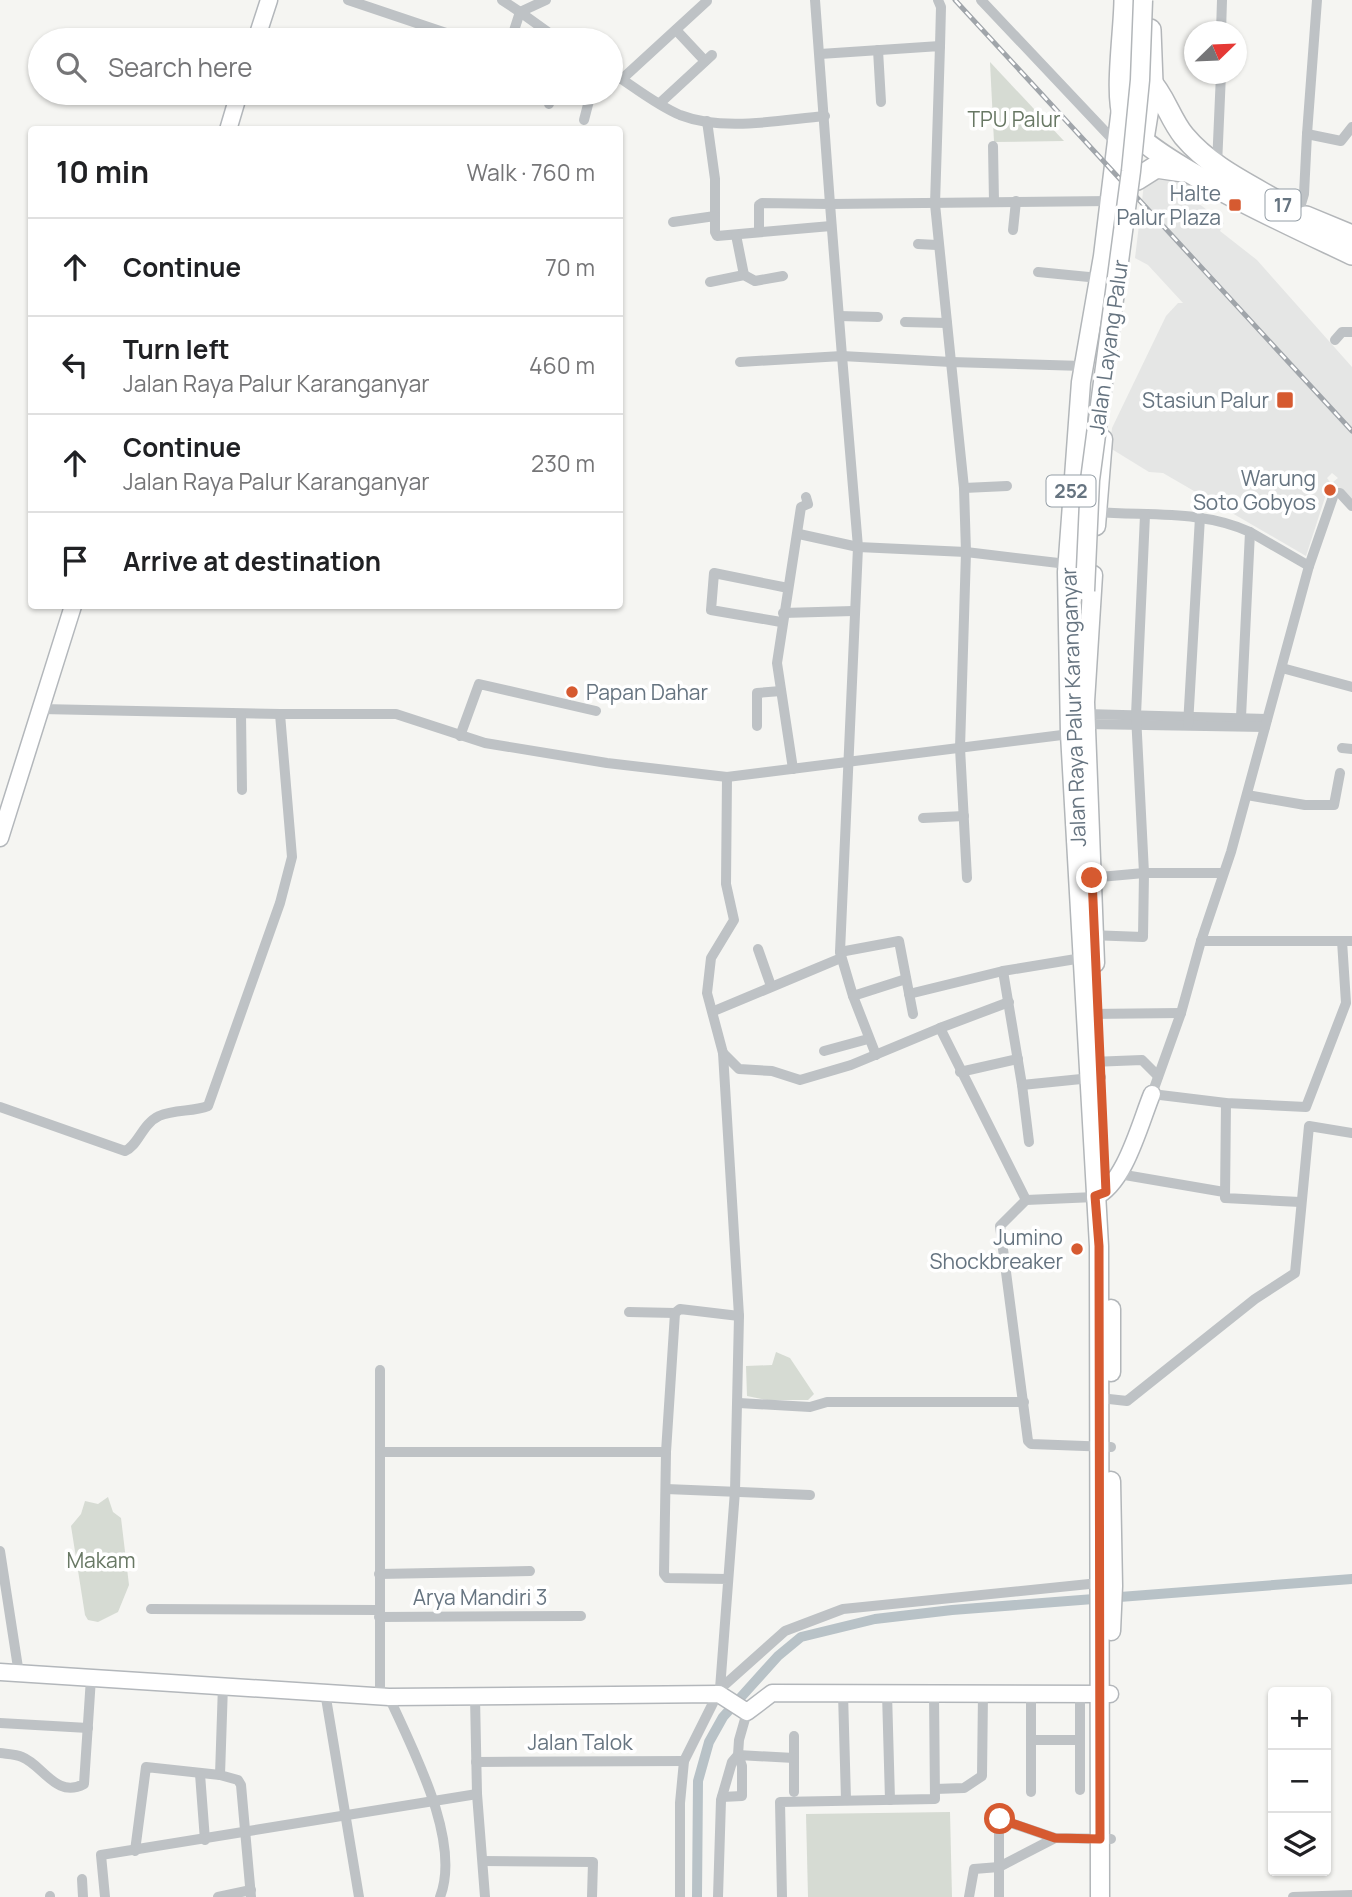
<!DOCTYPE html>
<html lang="en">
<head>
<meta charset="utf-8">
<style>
  :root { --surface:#fff; --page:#f2f2f2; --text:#202124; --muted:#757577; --line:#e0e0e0 }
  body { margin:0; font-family:Manrope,sans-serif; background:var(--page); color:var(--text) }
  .controls { position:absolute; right:21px; bottom:21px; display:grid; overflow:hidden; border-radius:7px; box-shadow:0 2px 5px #0004 }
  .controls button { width:63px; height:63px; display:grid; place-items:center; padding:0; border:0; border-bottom:2px solid var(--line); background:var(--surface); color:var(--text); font:35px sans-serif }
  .compass { position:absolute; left:1184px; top:21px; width:63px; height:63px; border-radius:50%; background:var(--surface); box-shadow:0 2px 5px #0004; rotate:67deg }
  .stop { position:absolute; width:21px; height:21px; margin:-16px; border:5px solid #d65a30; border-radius:50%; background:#fff }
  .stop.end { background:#d65a30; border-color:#fff; box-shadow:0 2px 7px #0008 }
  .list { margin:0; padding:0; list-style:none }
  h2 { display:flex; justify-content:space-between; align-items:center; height:91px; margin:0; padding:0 28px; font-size:30px }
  h2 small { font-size:23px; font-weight:400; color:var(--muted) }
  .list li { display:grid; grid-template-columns:46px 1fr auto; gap:21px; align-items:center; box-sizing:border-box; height:98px; padding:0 28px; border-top:2px solid var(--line) }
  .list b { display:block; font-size:26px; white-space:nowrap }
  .list p { margin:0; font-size:23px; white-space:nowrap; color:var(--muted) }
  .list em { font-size:23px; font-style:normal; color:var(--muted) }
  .icon { flex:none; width:38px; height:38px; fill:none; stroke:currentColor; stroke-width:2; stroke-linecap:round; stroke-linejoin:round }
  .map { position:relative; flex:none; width:1352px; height:1897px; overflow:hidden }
  .search { position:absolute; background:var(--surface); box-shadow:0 2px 5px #0004; left:28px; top:28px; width:595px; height:77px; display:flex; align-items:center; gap:18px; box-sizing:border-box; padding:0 24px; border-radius:38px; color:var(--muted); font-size:26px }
  .panel { position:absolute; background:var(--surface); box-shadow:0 2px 5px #0004; left:28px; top:126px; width:595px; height:483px; border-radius:7px }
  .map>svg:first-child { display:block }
  .built { fill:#e5e6e5 }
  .green { fill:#d6dbd3 }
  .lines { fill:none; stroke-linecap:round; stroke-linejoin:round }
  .canal { stroke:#b8c2c7; stroke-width:10 }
  .secondary-casing { stroke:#b3b7bb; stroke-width:19 }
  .primary-casing { stroke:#b2b6b9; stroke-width:21 }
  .highway-casing { stroke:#b3b6b9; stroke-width:24 }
  .street { stroke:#bec2c5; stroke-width:10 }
  .secondary { stroke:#fff; stroke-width:16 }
  .primary { stroke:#fff; stroke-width:18 }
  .highway { stroke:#fff; stroke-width:21 }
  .rail-casing { stroke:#a0a5aa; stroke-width:5 }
  .rail { stroke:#fff; stroke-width:2.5; stroke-dasharray:8; stroke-linecap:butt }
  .primary-bridge-casing { stroke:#b2b6b9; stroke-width:21; stroke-linecap:butt }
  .primary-bridge { stroke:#fff; stroke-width:18 }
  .route { stroke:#d65a30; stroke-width:9 }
  .poi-dot { fill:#d65a30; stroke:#fff; stroke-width:2.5 }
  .labels { text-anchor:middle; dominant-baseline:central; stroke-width:7; stroke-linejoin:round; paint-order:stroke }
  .shield { fill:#fff; stroke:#949ea6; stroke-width:2 }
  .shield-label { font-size:19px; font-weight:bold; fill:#667480 }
  .park-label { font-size:21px; fill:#687864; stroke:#fff }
  .poi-label { font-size:21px; fill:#667480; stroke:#fff; text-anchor:end }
  .street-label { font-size:21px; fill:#667480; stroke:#fff }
</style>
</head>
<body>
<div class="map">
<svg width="1352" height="1897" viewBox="0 0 1352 1897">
  <rect width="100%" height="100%" fill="#f5f5f2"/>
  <!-- built -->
  <path class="built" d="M 1176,175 L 1201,188 L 1194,200 L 1224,223 L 1220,231 L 1257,260 L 1352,367 L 1352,503 L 1333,482 L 1338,478 L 1332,473 L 1327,478 L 1330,482 L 1306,556 L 1163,473 L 1149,472 L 1110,448 L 1112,428 L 1166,316 L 1178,303 L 1183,303 L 1148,265 L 1135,258 L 1144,184 L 1153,177 Z"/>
  <!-- green -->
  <g class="green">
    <path d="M 990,62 L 1064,141 L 994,142 Z"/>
    <path d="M 776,1352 L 790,1358 L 814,1394 L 808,1400 L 767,1400 L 747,1396 L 746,1366 L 772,1365 Z"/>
    <path d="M 108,1497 L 113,1512 L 121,1518 L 129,1585 L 118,1612 L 98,1622 L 88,1620 L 85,1615 L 71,1526 L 81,1514 L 85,1501 L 98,1504 Z"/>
    <path d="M 950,1812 L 952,1897 L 808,1897 L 806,1814 Z"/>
  </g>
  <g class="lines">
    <!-- canal -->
    <path class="canal" d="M 697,1897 L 698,1781 L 709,1742 L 723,1717 L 778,1656 L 801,1637 L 875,1619 L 952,1610 L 1352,1579"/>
    <!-- secondary casing -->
    <g class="secondary-casing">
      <g id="secondary">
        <path d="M 256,40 L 269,0"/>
        <path d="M 228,130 L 239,93"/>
        <path d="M 0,838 L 73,606"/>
        <path d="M 1095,1197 C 1125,1184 1140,1123 1152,1094"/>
        <path d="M 0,1672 L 389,1697 L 719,1694 L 747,1712 L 772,1693 L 1110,1694"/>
      </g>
    </g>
    <!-- primary casing -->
    <g class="primary-casing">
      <g id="primary">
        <path d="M 1096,526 L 1103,439"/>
        <path d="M 1093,575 L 1085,702 L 1095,963"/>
        <path d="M 1111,1309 L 1111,1372"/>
        <path d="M 1111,1631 L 1113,1586 L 1111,1481"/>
        <path d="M 1100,1897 L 1099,1246 L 1070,734 L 1067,572 L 1081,382 L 1103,256 L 1121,108"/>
      </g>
    </g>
    <!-- highway casing -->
    <g class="highway-casing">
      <g id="highway">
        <path d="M 1125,0 C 1125,29 1115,94 1124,118 C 1137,157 1309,233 1352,254"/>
        <path d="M 1124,77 C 1134,72 1141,72 1149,80 C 1164,95 1170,119 1184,136 C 1209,166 1245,183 1278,202"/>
        <path d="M 1143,139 L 1152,83 L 1150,30"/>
        <path d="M 1137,179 L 1156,167 L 1183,171"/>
        <path d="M 1306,217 L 1352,236"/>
      </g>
    </g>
    <!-- street -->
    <g class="street">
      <path d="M 348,0 L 467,40"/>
      <path d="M 502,0 L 520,12 L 511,40"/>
      <path d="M 546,0 L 520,12 L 559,40"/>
      <path d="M 815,0 L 830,204 L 1110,201"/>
      <path d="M 938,0 L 941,7 L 940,46"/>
      <path d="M 981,0 L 1117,144"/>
      <path d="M 676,30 L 705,61"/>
      <path d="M 1221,32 L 1222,0"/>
      <path d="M 878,50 L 881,102"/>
      <path d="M 611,72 C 633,86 656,105 680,115 C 724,132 779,120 825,116"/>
      <path d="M 622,79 L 707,1"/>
      <path d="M 660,103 L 712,55"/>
      <path d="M 549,104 L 552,93"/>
      <path d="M 584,120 L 591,93"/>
      <path d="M 707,121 L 715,179 L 715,232 L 717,236 L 831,226"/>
      <path d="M 1307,134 L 1317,0"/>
      <path d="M 993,146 L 994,202"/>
      <path d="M 1217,165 L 1221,74"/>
      <path d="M 1298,214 L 1304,194 L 1307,134 L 1341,141 L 1352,127"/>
      <path d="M 673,222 L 715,216"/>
      <path d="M 1013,230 L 1016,201"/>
      <path d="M 759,232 L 759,205 L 762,203 L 830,204 L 842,356 L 951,362 L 935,204 L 940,46 L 820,54"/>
      <path d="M 736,235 L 744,275"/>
      <path d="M 918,244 L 937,245"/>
      <path d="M 1038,272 L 1099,278"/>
      <path d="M 710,282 L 744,275 L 755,281 L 783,276"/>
      <path d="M 839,316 L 878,317"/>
      <path d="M 905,322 L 947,323"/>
      <path d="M 1335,340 L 1342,332 L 1352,332"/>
      <path d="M 740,362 L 842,356 L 858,547 L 840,952 L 853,996 L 876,1055"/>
      <path d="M 964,488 L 1007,486"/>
      <path d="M 1097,512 C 1148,516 1203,510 1250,532 L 1241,717"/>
      <path d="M 1250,532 L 1309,566"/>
      <path d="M 799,534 L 858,547 L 966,552 L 1067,564"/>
      <path d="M 783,613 L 853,611"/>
      <path d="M 781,622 L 711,610 L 714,573 L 788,588"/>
      <path d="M 1282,668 L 1352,687"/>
      <path d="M 41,709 L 280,714"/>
      <path d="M 241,714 L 242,790"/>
      <path d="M 1086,714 L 1267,719"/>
      <path d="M 1086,724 L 1265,727"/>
      <path d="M 1188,725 L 1200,517"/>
      <path d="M 757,726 L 757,693 L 781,691"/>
      <path d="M 460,736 L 479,684 L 596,711"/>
      <path d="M 1342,748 L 1352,749"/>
      <path d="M 793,769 L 777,663 L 801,507 L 808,504 L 806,497"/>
      <path d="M 727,777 L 726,884 L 734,920 L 711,958 L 707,993 L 723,1053 L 739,1316"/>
      <path d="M 1247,795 L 1305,805 L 1334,805 L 1340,773"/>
      <path d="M 923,818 L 964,816"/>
      <path d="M 967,878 L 960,748 L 966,552 L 964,488 L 951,362 L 1083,366"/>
      <path d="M 1089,878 L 1144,873 L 1223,873"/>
      <path d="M 1089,935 L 1143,937 L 1144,873 L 1136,715 L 1145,515"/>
      <path d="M 1201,941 L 1231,852 L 1309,566 L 1334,494 L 1340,493 L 1352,506"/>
      <path d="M 1342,941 L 1346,1003 L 1306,1107 L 1226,1103 L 1152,1094 L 1181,1013 L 1201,941 L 1352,941"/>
      <path d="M 758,949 L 771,986"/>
      <path d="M 840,952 L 899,941 L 913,1014"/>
      <path d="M 1003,971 L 1022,1085 L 1101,1077"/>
      <path d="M 909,994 L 1003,971 L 1088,957"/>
      <path d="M 853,996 L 906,979"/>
      <path d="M 714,1011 L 841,958"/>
      <path d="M 1088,1014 L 1181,1013"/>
      <path d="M 940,1028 L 1009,1002"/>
      <path d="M 824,1051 L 868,1039"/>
      <path d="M 723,1053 L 739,1069 L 772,1071 L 800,1080 L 851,1065 L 940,1028 L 1026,1200"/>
      <path d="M 1091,1062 L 1142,1060 L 1158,1076"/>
      <path d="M 960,1072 L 1018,1059"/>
      <path d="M 1022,1085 L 1029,1142"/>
      <path d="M 1226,1103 L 1225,1198 L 1300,1202"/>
      <path d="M 0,1107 L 125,1151 C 138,1146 142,1124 159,1116 C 175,1109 193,1112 208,1106 L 280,903 L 292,857 L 280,714 L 396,714 L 485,743 L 607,763 L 727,777 L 1070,734"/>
      <path d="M 1119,1174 L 1224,1192"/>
      <path d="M 1095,1197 L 1026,1200 L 1000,1226 L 1028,1441 L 1031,1444 L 1111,1447"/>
      <path d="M 629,1312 L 675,1313"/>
      <path d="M 380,1370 L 380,1695"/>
      <path d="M 1100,1398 L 1127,1401 L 1255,1299 L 1295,1273 L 1309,1126 L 1352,1133"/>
      <path d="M 739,1403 L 810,1407 L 827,1402 L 1024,1402"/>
      <path d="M 380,1452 L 666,1452"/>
      <path d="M 666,1489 L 810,1495"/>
      <path d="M 0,1551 L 19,1674"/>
      <path d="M 379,1574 L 530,1571"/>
      <path d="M 151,1609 L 379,1610"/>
      <path d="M 379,1617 L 581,1616"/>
      <path d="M 223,1685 L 220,1775 L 238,1780 L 241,1785 L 251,1897"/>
      <path d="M 720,1689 L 785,1631 L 843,1609 L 1099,1583"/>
      <path d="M 325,1692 L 359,1897"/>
      <path d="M 843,1693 L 846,1800"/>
      <path d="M 887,1693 L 890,1800"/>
      <path d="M 1031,1693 L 1031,1792"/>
      <path d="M 389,1697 C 412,1748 462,1841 440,1897"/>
      <path d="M 475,1697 L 477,1794 L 485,1897"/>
      <path d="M 0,1723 L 88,1728"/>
      <path d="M 1031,1740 L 1080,1740"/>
      <path d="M 0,1753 C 7,1754 16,1754 22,1757 C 43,1765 56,1799 84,1784 L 91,1678"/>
      <path d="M 476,1762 L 684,1761"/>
      <path d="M 200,1774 L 205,1840"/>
      <path d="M 935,1789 L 964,1788 L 982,1776 L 983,1693"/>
      <path d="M 1080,1790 L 1080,1693"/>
      <path d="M 794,1792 L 794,1736"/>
      <path d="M 722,1797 L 742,1796 L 742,1766 L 738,1755 L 794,1758"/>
      <path d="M 135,1851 L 146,1767 L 220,1775"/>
      <path d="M 483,1861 L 593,1862 L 592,1897"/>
      <path d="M 82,1879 L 83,1897"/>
      <path d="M 50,1896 L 50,1897"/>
      <path d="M 105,1897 L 101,1855 L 477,1794"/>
      <path d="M 218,1897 L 251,1890"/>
      <path d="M 680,1897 L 680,1803 L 684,1761 L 720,1689 L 735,1491 L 739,1316 L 680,1309 L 675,1313 L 666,1452 L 664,1574 L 667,1578 L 728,1579"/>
      <path d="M 718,1897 L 721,1800 L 732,1762 L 738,1755 L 739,1740 L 747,1712"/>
      <path d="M 782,1897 L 780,1802 L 935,1799 L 934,1693"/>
      <path d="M 969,1897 L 974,1869 L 999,1867 L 1055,1838"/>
      <path d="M 999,1897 L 999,1819 L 1055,1838 L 1111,1839"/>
      <path d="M 1293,1897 L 1352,1895"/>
    </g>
    <!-- secondary -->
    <use href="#secondary" class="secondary"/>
    <!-- primary -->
    <use href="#primary" class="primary"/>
    <!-- highway -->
    <use href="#highway" class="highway"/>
    <!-- rail casing -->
    <g class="rail-casing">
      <path id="rail" d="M 955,0 L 1352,431"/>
    </g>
    <!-- rail -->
    <use href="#rail" class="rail"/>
    <!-- primary-bridge casing -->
    <g class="primary-bridge-casing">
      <path id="primary-bridge" d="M 1085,591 L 1090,480 L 1131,171 L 1140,80 L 1143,0"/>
    </g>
    <!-- primary-bridge -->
    <use href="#primary-bridge" class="primary-bridge"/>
  </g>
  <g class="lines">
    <!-- route -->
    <path class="route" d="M 1000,1819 L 1055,1838 L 1100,1839 L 1099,1246 L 1095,1196 L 1106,1192 L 1092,878"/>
  </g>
  <!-- markers -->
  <g class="poi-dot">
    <rect x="1228" y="198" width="14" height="14" rx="3.5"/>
    <rect x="1276" y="391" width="18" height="18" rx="3.5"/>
    <circle cx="1330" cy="490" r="7"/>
    <circle cx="572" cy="692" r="7"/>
    <circle cx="1077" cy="1249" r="7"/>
  </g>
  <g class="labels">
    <!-- shield labels -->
    <g class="shield">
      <rect x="1265.5" y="189.5" width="35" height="31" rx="5"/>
      <rect x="1046.5" y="475.5" width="49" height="31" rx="5"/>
    </g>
    <g class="shield-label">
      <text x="1283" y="205">17</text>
      <text x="1071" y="491">252</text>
    </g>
    <!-- park labels -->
    <g class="park-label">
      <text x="1014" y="119">TPU Palur</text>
      <text x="101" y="1560">Makam</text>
    </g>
    <!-- poi labels -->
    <g class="poi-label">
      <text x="1221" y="193">Halte<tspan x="1221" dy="24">Palur Plaza</tspan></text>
      <text x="1269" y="400">Stasiun Palur</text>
      <text x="1316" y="478">Warung<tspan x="1316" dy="24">Soto Gobyos</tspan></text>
      <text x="586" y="692" text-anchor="start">Papan Dahar</text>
      <text x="1063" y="1237">Jumino<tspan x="1063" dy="24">Shockbreaker</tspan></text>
    </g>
    <!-- street labels -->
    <g class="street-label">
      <text transform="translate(1108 347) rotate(-82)">Jalan Layang Palur</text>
      <text transform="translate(1073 707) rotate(-92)">Jalan Raya Palur Karanganyar</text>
      <text x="480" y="1597">Arya Mandiri 3</text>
      <text x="580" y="1742">Jalan Talok</text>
    </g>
  </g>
</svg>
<div class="controls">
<button>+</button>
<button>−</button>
<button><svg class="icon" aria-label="layers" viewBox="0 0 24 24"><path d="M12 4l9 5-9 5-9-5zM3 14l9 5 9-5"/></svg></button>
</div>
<svg class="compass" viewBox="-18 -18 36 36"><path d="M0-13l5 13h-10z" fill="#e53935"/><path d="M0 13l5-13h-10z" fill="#757577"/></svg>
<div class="stop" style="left:1000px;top:1819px"></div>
<div class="stop end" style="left:1092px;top:878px"></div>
<div class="search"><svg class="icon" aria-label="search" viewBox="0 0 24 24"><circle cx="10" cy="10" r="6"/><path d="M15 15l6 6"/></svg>Search here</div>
<section class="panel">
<h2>10 min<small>Walk · 760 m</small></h2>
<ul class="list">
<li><svg class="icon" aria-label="ahead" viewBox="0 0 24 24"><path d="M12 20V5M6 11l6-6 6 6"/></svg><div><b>Continue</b></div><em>70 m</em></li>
<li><svg class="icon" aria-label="left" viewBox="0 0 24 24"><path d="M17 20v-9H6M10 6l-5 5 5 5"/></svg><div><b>Turn left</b><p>Jalan Raya Palur Karanganyar</p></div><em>460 m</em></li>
<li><svg class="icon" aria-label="ahead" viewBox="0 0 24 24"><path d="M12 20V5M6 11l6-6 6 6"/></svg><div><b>Continue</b><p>Jalan Raya Palur Karanganyar</p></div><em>230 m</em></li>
<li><svg class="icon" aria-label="arrive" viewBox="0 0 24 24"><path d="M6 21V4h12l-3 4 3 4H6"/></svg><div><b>Arrive at destination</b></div></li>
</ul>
</section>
</div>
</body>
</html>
